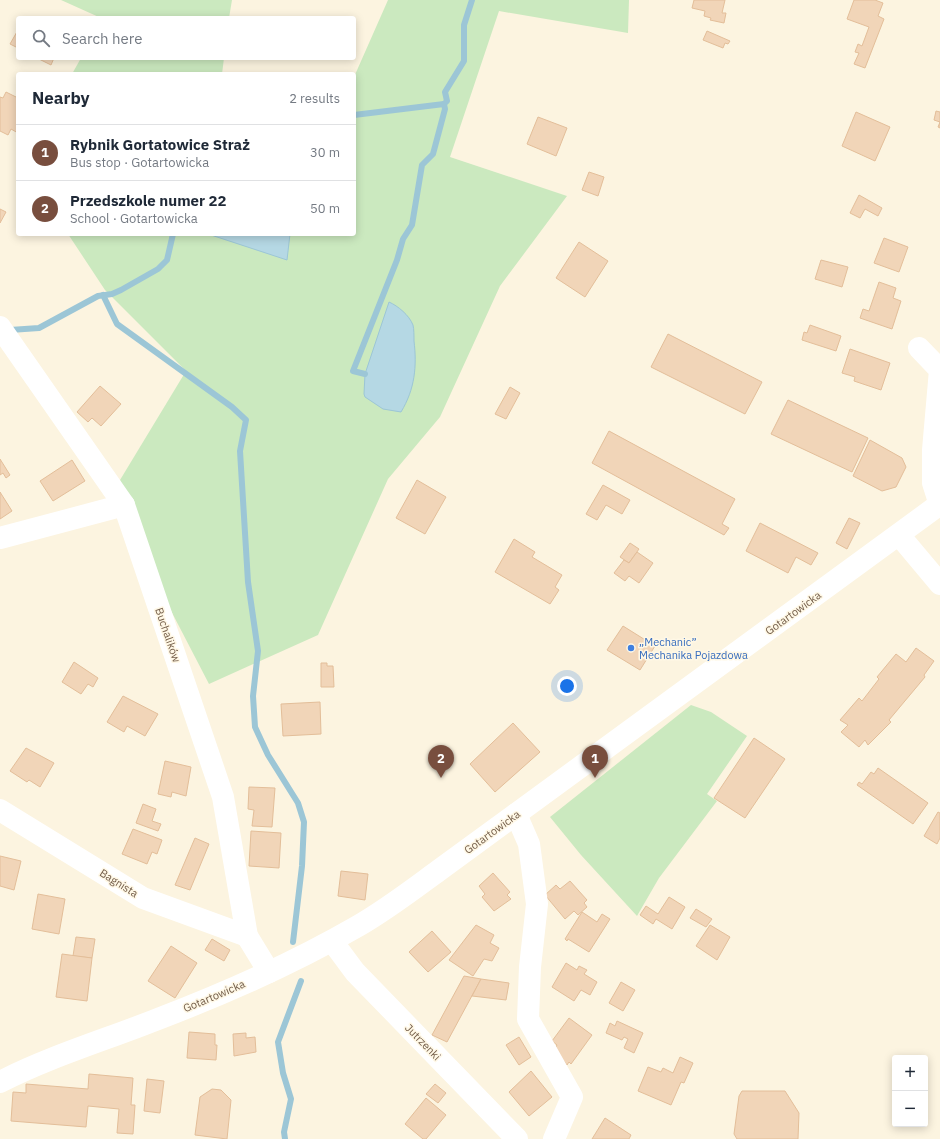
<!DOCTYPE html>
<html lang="en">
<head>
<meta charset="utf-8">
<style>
  :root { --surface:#fff; --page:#f2f2f3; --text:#1f2937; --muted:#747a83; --line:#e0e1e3; --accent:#784e3e }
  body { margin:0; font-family:"IBM Plex Sans",sans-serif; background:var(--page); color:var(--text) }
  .controls { position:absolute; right:12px; bottom:12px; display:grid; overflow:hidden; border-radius:4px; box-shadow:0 2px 10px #0003 }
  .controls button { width:36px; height:36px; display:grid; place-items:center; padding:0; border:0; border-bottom:1px solid var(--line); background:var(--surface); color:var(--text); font:20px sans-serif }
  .you { position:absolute; left:567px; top:686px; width:14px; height:14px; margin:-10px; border:3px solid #fff; border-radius:50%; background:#1a73e8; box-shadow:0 0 0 6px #1a73e833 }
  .badge { display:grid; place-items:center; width:26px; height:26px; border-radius:50%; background:var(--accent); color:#fff; font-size:13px; font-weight:700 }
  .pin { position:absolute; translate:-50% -33px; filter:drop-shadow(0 1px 2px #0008) }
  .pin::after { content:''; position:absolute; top:21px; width:14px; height:12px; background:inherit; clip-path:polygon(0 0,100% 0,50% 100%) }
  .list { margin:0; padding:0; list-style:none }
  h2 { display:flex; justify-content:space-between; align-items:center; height:52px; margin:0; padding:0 16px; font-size:17px }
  h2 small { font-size:13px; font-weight:400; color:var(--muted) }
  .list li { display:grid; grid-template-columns:26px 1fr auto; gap:12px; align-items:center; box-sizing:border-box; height:56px; padding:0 16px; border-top:1px solid var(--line) }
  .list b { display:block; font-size:15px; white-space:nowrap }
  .list p { margin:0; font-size:13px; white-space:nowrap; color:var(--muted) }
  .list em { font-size:13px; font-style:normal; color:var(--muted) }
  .icon { flex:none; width:22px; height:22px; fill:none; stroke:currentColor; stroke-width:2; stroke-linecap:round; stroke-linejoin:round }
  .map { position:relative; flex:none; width:940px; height:1139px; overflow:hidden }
  .search { position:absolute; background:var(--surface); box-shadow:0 2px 10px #0003; left:16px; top:16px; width:340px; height:44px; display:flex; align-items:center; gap:10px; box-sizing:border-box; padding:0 14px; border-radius:4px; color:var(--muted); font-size:15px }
  .panel { position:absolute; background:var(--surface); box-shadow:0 2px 10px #0003; left:16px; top:72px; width:340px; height:164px; border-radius:4px }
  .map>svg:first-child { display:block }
  .green { fill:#cbe9bf }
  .water { fill:#b5d8e4; stroke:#9cc6d6 }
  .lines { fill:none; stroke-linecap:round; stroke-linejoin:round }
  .stream { stroke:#9cc6d6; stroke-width:6 }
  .building { fill:#f1d5b8; stroke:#e3be99 }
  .minor { stroke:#fff; stroke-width:22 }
  .shop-dot { fill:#3f7fe0; stroke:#fff8e6; stroke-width:1.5 }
  .labels { text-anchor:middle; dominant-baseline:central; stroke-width:3; stroke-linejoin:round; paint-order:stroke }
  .street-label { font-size:11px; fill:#725c48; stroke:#fff8e6 }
  .shop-label { font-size:11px; fill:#366cbe; stroke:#fff8e6; text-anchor:start }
</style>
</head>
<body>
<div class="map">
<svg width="940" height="1139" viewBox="0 0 940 1139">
  <rect width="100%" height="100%" fill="#fcf4e0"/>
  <!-- green -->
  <g class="green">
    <path d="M 61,0 L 232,0 L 229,18 L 101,18 Z"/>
    <path d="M 388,0 L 629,0 L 628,33 L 499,11 L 450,157 L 567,196 L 500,286 L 440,417 L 388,479 L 318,635 L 209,684 L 168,605 L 120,480 L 186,371 L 105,290 L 68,234 L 354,234 L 354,77 Z"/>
    <path d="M 81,58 L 224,58 L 222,74 L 72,74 Z"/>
    <path d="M 691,705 L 711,712 L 747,736 L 707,794 L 717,801 L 659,878 L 637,916 L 581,855 L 550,817 Z"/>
  </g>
  <!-- water -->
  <g class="water">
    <path d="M 209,234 L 290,234 L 287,260 L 208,234 Z"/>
    <path d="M 389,302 C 398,306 409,315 413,325 C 414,329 414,336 414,341 C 417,366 415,389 401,412 L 383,409 L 365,397 L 364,394 L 365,374 Z"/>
  </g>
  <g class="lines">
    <!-- stream -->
    <g class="stream">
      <path d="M 354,115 L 444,104"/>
      <path d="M 103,295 L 117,324 L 232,407 L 246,420 L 240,451 L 248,582 L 258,651 L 253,696 L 255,727 L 268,755 L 298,803 L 304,822 L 302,866 L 293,942"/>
      <path d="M 10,330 L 39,328 L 98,296 L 112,294 L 121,290 L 158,269 L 167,260 L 173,234"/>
      <path d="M 365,374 L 353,371 L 397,260 L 403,239 L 412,225 L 422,165 L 433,154 L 445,109 L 444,104 L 447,101 L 445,92 L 464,61 L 464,25 L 472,0"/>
      <path d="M 285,1139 L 284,1132 L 291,1099 L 283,1073 L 278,1042 L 301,981"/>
    </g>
  </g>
  <!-- building -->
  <g class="building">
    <path d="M 694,0 L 725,0 L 722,13 L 726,13 L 724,23 L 710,20 L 711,18 L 704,16 L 705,11 L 692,8 Z"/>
    <path d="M 854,0 L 875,0 L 883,3 L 878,16 L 884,19 L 865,68 L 854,64 L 859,53 L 855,52 L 858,44 L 862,46 L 869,27 L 847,19 Z"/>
    <path d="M 18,30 L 18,48 L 10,44 Z"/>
    <path d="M 707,31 L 730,41 L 728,44 L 725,43 L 723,48 L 703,40 Z"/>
    <path d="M 37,58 L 54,58 L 51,65 Z"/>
    <path d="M 6,92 L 18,98 L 18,133 L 11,129 L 8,135 L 0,131 L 0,97 L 3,98 Z"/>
    <path d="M 936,111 L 940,112 L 940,128 L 938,127 L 940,122 L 934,120 Z"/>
    <path d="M 856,112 L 890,127 L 875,161 L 842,146 Z"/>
    <path d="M 538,117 L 567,128 L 556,156 L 527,144 Z"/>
    <path d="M 589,172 L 604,177 L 598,196 L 582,190 Z"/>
    <path d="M 859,195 L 882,208 L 878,216 L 865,209 L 860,218 L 850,213 Z"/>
    <path d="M 0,209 L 6,212 L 0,223 Z"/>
    <path d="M 884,238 L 908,247 L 899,272 L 874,263 Z"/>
    <path d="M 579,242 L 608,261 L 585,297 L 556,278 Z"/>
    <path d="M 821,260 L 848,267 L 842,287 L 815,279 Z"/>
    <path d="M 879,282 L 896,288 L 893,298 L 901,301 L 892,329 L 860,318 L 863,309 L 869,311 Z"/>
    <path d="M 810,325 L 841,336 L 836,351 L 802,340 L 804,332 L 807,333 Z"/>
    <path d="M 668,334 L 762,382 L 745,414 L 651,367 Z"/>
    <path d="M 850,349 L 890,363 L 881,390 L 854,381 L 855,377 L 842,373 Z"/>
    <path d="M 100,386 L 121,404 L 101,426 L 92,418 L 88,422 L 77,412 Z"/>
    <path d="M 510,387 L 520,393 L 506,419 L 495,414 Z"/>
    <path d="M 788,400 L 868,438 L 852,472 L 771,434 Z"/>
    <path d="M 609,431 L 735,499 L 722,524 L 729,528 L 724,535 L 592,463 Z"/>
    <path d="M 870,440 L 902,458 L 906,467 L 896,487 L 882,491 L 853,476 Z"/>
    <path d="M 0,459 L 10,475 L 6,478 L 3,473 L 0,475 Z"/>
    <path d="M 72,460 L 85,481 L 53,501 L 40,481 Z"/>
    <path d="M 417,480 L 446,497 L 425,534 L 396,518 Z"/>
    <path d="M 603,485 L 630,500 L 622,514 L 606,505 L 597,520 L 586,514 Z"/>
    <path d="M 0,492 L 12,511 L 0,519 Z"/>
    <path d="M 849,518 L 860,523 L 847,549 L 836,543 Z"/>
    <path d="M 760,523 L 818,553 L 811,565 L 796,557 L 788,573 L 746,551 Z"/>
    <path d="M 514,539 L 535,552 L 532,557 L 562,575 L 555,587 L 559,590 L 550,604 L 495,572 Z"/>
    <path d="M 630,543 L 639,549 L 629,563 L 620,557 Z"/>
    <path d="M 637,552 L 653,563 L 639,583 L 629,576 L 625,581 L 614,573 L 624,560 L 629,563 Z"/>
    <path d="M 623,626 L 655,646 L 640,670 L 607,650 Z"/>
    <path d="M 916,648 L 934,661 L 924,675 L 925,677 L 889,720 L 891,722 L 868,745 L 865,740 L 859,747 L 841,732 L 848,725 L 840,720 L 859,698 L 862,701 L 879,679 L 877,677 L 896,654 L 906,662 Z"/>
    <path d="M 74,662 L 98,678 L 93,687 L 88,684 L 81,694 L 62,682 Z"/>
    <path d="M 321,663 L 327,663 L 327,666 L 333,666 L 334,687 L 321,687 Z"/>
    <path d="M 123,696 L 158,714 L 145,736 L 127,726 L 124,732 L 107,722 Z"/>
    <path d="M 320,702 L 321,734 L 283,736 L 281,704 Z"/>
    <path d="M 513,723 L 540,752 L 495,792 L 470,764 Z"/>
    <path d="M 754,738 L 785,759 L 745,818 L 714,798 Z"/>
    <path d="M 26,748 L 54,763 L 40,787 L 29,780 L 27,782 L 10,771 Z"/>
    <path d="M 165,761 L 191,767 L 186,796 L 172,792 L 171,797 L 158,794 Z"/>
    <path d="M 878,768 L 928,803 L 913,824 L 857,785 L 859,782 L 862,784 L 871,772 L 874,774 Z"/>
    <path d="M 249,787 L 275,788 L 272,827 L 252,826 L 254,810 L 248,809 Z"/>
    <path d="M 143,804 L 156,809 L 152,821 L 161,824 L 158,831 L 136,823 Z"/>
    <path d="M 938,812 L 940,813 L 940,838 L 937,844 L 924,836 Z"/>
    <path d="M 133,829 L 162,840 L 157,854 L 152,852 L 147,864 L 122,854 Z"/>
    <path d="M 251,831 L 281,833 L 279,868 L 249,866 Z"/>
    <path d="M 195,838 L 209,844 L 190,890 L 175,885 Z"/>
    <path d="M 0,856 L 21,861 L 14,890 L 0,886 Z"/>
    <path d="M 341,871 L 368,874 L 365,900 L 338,896 Z"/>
    <path d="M 493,873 L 510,892 L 507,895 L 511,899 L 494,911 L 482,897 L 485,894 L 479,886 Z"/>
    <path d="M 570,881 L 587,900 L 584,903 L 587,907 L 578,915 L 574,911 L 565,919 L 545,895 L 556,885 L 560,889 Z"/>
    <path d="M 38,894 L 65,899 L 59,934 L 32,929 Z"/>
    <path d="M 669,897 L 685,907 L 672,929 L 656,919 L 653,924 L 640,915 L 646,906 L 658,914 Z"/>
    <path d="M 696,909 L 712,919 L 706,927 L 690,918 Z"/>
    <path d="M 582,912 L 597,922 L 602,914 L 610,919 L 589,952 L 568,939 L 567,941 L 565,939 Z"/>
    <path d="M 476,925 L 494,935 L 490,943 L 499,948 L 492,961 L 484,959 L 473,976 L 449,960 Z"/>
    <path d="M 710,925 L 730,937 L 717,960 L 696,946 Z"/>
    <path d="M 432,931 L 451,952 L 428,972 L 409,952 Z"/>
    <path d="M 76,937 L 95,939 L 92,958 L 73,956 Z"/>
    <path d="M 212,939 L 230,950 L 224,961 L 205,950 Z"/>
    <path d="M 171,946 L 197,963 L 175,998 L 148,981 Z"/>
    <path d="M 62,954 L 92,958 L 87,1001 L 56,997 Z"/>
    <path d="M 566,963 L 577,970 L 579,966 L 587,970 L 584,974 L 597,982 L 590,995 L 581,990 L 574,1001 L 552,987 Z"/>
    <path d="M 464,976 L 481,979 L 447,1042 L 432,1035 Z"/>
    <path d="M 481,979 L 509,983 L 506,1000 L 472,996 Z"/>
    <path d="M 621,982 L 635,990 L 623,1011 L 609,1003 Z"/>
    <path d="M 569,1018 L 592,1035 L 571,1064 L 569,1062 L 567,1065 L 554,1050 L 557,1045 L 552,1041 Z"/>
    <path d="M 617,1021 L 643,1033 L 634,1053 L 624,1048 L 628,1039 L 624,1037 L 622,1040 L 606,1033 L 610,1023 L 615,1026 Z"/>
    <path d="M 189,1032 L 215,1034 L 215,1045 L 217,1045 L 216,1060 L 187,1058 Z"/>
    <path d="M 246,1033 L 246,1038 L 255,1037 L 256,1052 L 234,1056 L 233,1034 Z"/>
    <path d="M 519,1037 L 531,1057 L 519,1065 L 506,1045 Z"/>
    <path d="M 680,1057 L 693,1063 L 684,1083 L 681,1082 L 671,1105 L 638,1091 L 648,1067 L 661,1072 L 663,1068 L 673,1073 Z"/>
    <path d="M 531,1071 L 552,1097 L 529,1116 L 509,1092 Z"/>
    <path d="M 89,1074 L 133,1078 L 131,1105 L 135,1105 L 133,1134 L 117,1133 L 119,1109 L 88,1106 L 86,1127 L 11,1121 L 13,1092 L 26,1093 L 26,1084 L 88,1089 Z"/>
    <path d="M 147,1079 L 164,1081 L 160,1113 L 144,1111 Z"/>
    <path d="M 435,1084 L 446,1093 L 438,1103 L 426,1094 Z"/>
    <path d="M 212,1089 L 221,1090 L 231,1100 L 227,1139 L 195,1135 L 200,1097 Z"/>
    <path d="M 742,1091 L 785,1091 L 799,1113 L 798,1139 L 737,1139 L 734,1134 L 739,1096 Z"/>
    <path d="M 426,1098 L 446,1115 L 426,1139 L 423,1139 L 405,1124 Z"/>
    <path d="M 605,1118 L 631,1135 L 629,1139 L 592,1139 Z"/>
  </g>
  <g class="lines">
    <!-- minor -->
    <g class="minor">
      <path d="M 0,327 L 124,505 L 223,797 L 247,936 L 269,972"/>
      <path d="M 919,348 L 940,370 L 933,450 L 933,483 L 940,505"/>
      <path d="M 899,535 L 940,584"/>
      <path d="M 0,538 L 124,505"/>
      <path d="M 0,810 L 143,898 L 247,936"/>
      <path d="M 516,814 L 529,844 L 537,904 L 530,967 L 528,1019 L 572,1097 L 554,1139"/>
      <path d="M 332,941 L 355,972 L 517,1139"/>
      <path d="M 0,1082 C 51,1056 105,1040 158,1019 C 226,993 294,963 358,926 C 386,910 412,890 438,871 L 940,504"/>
    </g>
  </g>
  <!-- markers -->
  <circle class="shop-dot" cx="631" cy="648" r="4"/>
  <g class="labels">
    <!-- street labels -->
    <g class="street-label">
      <text transform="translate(793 613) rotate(-36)">Gotartowicka</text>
      <text transform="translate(168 635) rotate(71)">Buchalików</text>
      <text transform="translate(492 832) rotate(-36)">Gotartowicka</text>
      <text transform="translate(119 883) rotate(32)">Bagnista</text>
      <text transform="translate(214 996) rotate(-23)">Gotartowicka</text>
      <text transform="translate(423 1042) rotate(46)">Jutrzenki</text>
    </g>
    <!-- shop labels -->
    <g class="shop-label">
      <text x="639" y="642">„Mechanic”<tspan x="639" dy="13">Mechanika Pojazdowa</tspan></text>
    </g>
  </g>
</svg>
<div class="controls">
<button>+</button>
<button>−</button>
</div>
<div class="you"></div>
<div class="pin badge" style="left:595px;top:778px">1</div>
<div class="pin badge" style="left:441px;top:778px">2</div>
<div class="search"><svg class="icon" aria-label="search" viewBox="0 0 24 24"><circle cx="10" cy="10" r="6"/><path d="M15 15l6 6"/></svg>Search here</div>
<section class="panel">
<h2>Nearby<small>2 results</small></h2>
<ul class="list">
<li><span class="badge">1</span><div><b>Rybnik Gortatowice Straż</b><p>Bus stop · Gotartowicka</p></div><em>30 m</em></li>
<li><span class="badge">2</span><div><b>Przedszkole numer 22</b><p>School · Gotartowicka</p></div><em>50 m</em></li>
</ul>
</section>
</div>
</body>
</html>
